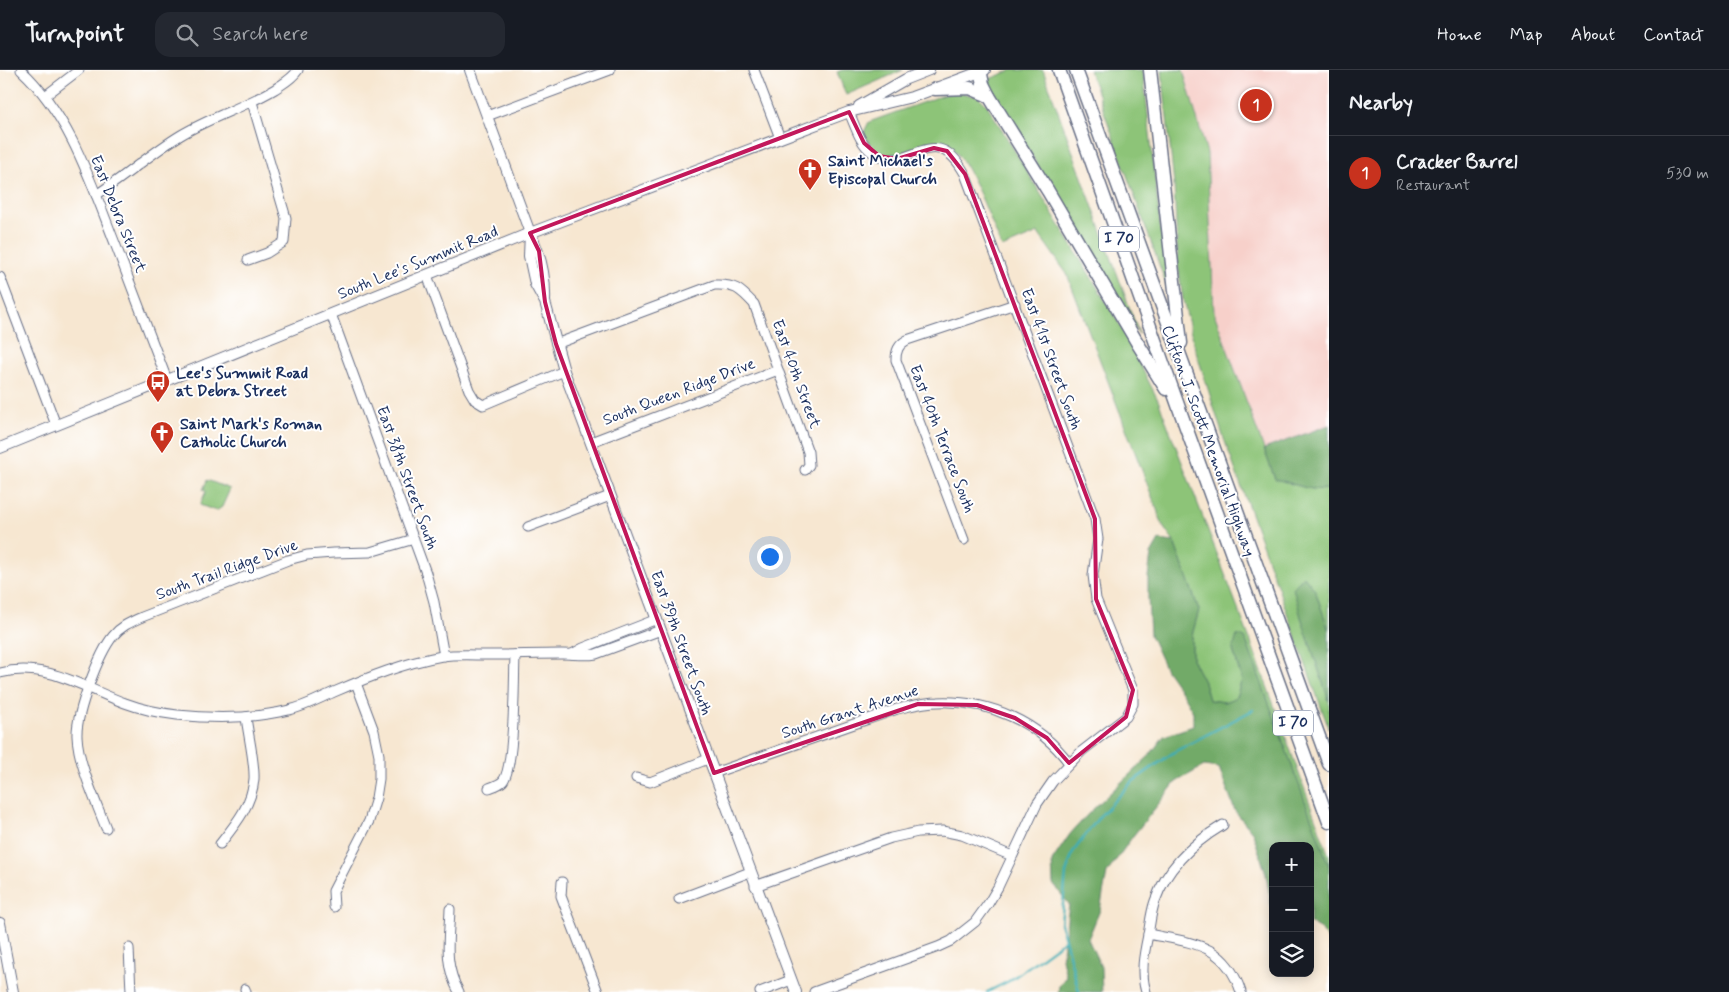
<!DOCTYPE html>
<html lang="en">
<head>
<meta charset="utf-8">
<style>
  :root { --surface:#171b24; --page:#242831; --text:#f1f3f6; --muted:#9ea1a6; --line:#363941; --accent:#c8321e }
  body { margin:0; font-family:Mynerve,sans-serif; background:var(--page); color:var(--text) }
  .controls { position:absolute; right:15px; bottom:15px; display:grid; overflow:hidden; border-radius:10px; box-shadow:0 2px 12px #0003 }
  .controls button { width:45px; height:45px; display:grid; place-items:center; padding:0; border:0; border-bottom:1px solid var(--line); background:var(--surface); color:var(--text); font:25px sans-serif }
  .you { position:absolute; left:769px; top:486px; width:18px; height:18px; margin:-12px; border:4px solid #fff; border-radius:50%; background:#1a73e8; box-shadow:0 0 0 8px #1a73e833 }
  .badge { display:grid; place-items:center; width:32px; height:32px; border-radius:50%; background:var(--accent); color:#fff; font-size:16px; font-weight:700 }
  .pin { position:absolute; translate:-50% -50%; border:2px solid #fff; box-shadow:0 1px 5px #0006 }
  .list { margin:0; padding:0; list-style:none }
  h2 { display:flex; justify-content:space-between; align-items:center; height:65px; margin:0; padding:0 20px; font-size:21px }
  h2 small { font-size:16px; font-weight:400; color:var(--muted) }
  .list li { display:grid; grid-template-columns:32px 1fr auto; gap:15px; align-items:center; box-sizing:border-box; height:75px; padding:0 20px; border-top:1px solid var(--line) }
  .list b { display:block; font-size:19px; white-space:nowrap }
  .list p { margin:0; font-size:16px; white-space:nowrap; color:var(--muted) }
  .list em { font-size:16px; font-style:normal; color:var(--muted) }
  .icon { flex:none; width:28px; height:28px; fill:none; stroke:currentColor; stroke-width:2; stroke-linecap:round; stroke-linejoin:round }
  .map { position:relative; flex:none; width:1329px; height:922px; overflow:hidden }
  header { display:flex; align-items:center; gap:30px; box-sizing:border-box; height:70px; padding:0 25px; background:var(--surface); border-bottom:1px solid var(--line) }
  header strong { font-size:24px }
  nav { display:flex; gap:28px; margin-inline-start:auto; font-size:18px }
  .search { width:350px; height:45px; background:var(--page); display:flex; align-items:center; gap:12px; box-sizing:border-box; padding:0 18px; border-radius:15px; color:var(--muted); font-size:19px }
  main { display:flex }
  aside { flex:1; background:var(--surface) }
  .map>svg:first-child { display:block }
  .built { fill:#f7d0ca }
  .green { fill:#8dc478; stroke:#547a6b }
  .forest { fill:#72aa68; stroke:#466c63 }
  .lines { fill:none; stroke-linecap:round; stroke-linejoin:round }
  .stream { stroke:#3cadb5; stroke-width:2.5 }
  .minor-casing { stroke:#686f86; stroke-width:11 }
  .major-casing { stroke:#686f86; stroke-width:12 }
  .highway-casing { stroke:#686f86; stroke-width:15 }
  .minor { stroke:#fff; stroke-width:9 }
  .major { stroke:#fff; stroke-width:10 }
  .highway { stroke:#fff; stroke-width:12 }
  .marked { fill:none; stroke:#c2185b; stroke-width:4; stroke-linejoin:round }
  .labels { text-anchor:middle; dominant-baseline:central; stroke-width:4; stroke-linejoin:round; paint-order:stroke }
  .shield { fill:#fff; stroke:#5f6d8e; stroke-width:1 }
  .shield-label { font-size:15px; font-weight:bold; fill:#1b2f5e }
  .poi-label { font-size:16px; font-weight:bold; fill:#1b2f5e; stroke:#fff; text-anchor:start }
  .street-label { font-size:16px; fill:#1b2f5e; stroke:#fff }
</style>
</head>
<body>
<header>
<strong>Turnpoint</strong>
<div class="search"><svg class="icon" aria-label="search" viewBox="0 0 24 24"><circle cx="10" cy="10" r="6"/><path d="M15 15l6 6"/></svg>Search here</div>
<nav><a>Home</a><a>Map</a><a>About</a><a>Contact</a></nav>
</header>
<main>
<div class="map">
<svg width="1329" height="922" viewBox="0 0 1329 922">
  <rect width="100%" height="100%" fill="#fff"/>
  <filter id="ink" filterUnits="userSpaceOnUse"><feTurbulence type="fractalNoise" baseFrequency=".02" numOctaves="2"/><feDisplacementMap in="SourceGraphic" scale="10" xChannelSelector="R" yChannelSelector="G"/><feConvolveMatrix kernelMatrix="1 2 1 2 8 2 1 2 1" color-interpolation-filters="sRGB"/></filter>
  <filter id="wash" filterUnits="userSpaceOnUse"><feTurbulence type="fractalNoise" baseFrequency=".0096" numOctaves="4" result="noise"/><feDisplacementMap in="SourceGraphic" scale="20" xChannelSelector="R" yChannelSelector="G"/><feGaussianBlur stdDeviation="1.12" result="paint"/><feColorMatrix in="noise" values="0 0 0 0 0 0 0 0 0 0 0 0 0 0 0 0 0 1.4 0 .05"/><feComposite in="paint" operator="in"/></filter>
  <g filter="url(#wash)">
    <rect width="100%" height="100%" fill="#f7e7d1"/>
    <!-- built -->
    <path class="built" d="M 1183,0 L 1329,0 L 1329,355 L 1264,379 L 1214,243 L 1207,83 Z"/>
    <!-- green -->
    <g class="green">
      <path d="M 843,0 L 903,0 L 846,25 L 837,2 Z"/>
      <path d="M 1012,0 L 1043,0 L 1139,264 L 988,13 L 987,10 Z"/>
      <path d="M 1089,0 L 1143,0 L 1161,163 L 1170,225 Z"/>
      <path d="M 1162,0 L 1183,0 L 1207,83 L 1214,243 L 1275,409 C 1293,413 1310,422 1329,419 L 1329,561 L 1315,520 L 1301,547 L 1329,631 L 1329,659 L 1223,366 L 1194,275 L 1183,230 L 1178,195 L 1174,114 Z"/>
      <path d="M 958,22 L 979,27 L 987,35 L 1120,255 L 1158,330 L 1249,567 L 1329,786 L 1329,796 L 1245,568 L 1233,580 L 1242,610 L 1236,627 L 1225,632 L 1209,630 L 1204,612 L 1192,589 L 1192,565 L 1199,540 L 1174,472 L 1164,458 L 1067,204 L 1038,163 L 1002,178 C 994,159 967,84 950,78 C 943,75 934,73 927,75 C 909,79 894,92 877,79 C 870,74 866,70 864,62 L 869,52 L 946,24 Z"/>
      <path d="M 207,410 L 230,419 L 222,437 L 216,441 L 200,435 L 206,421 L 203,420 Z"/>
    </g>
    <!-- forest -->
    <g class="forest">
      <path d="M 1329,355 L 1329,419 C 1310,422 1293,413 1275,409 L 1264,379 Z"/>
      <path d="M 1159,470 L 1174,472 L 1199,540 L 1192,565 L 1192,589 L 1204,612 L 1209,630 L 1225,632 L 1236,627 L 1242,610 L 1233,580 L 1237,565 L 1245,568 L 1329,796 L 1329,872 L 1321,859 L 1310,853 L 1310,776 L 1273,776 L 1273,845 L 1266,804 L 1253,763 L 1235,741 L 1219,698 L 1204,696 L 1176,712 L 1133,766 L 1107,803 L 1100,840 L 1088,869 L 1101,897 L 1102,922 L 1058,922 L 1059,916 L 1066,906 L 1062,889 L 1069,834 L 1053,814 L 1052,791 L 1070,764 L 1089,743 L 1149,686 L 1164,666 L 1193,656 L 1193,642 L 1182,623 L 1166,600 L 1150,565 L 1148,528 L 1148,507 L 1151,484 Z"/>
      <path d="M 1304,506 L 1315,520 L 1329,561 L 1329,631 L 1301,547 L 1293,518 Z"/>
    </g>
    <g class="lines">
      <!-- stream -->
      <g class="stream">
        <path d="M 987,922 L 1009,911 L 1065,870"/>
        <path d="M 1079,922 L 1061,854 L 1066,803 L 1073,782 L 1099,747 L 1132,712 L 1174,682 L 1253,640"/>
      </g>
    </g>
  </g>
  <g filter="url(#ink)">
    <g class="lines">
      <!-- minor casing -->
      <g class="minor-casing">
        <g id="minor">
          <path d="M 21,0 C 70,45 92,115 116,176 C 133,220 150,265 167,310"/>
          <path d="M 754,0 L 780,68"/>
          <path d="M 45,26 L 79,0"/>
          <path d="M 487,46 L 610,0"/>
          <path d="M 96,125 C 126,106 151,83 181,65 C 211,47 245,37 275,19 C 284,13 292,9 298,0"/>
          <path d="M 248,190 L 267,183 L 284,172 L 286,148 L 252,32"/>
          <path d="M 427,205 L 469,320 L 475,330 L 483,335 L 564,301"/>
          <path d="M 0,207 L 56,355"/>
          <path d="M 331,244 L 426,503 L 434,532 L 444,586"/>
          <path d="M 556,274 L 714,215 C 735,214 740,219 754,234 L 808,382 L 809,395 L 805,400"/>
          <path d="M 591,372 L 778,300"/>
          <path d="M 528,457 L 610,426"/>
          <path d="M 964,470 L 896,290 C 896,281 898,275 907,270 L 1015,234"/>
          <path d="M 572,584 L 583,578 L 657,549"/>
          <path d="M 0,603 C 46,591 84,618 125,633 C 141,639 160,643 177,645 C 214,649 252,649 289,640 C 304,637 320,628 334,622 C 369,607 404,593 442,586 C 456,584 472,585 487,585 C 512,585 537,584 562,584 C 574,584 585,586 596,584 L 661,560"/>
          <path d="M 714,703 L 897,639 C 910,636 924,632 938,632 C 988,630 1039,652 1069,693"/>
          <path d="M 636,708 L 650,712 L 708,689"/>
          <path d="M 489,718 C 494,716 499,715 503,711 C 515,696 514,608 515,585"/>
          <path d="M 106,758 C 96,732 78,693 77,666 C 76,643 99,583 113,566 C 121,556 131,552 142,547 L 288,490 L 307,485 L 333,483 L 370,482 L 414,469"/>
          <path d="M 220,774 C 235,755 252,735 254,709 C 255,693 248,664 246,647"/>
          <path d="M 562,812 L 561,826 L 598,922"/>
          <path d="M 755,816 L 891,768 L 918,762 L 942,761 L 962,765 L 1012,786"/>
          <path d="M 679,829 L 750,802"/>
          <path d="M 334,837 L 333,821 L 369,751 L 376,728 L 379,709 L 379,685 L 374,661 L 356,613"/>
          <path d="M 450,839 C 449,870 443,893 459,922"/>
          <path d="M 1148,864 C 1192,873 1225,873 1241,922"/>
          <path d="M 129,878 L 131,922"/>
          <path d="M 245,919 L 246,922"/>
          <path d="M 760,922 L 791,910"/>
          <path d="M 814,922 L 938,877 L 951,871 L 975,852 L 988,834 L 998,817 L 1037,734 L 1053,711 L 1082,681 L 1126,647 L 1133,634 L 1133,620 L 1096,529 L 1093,505 L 1098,469 L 1095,449 L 965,104 C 934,46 907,109 872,82 C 860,74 855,55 849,42"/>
          <path d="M 1146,922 C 1140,902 1144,884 1148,865 C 1150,854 1151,842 1155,831 C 1167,797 1193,773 1223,755"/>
        </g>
      </g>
      <!-- major casing -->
      <g class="major-casing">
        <g id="major">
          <path d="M 470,0 L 530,163 C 541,185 546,206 545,231"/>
          <path d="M 859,36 L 906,9 L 929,0"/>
          <path d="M 530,163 L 529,186 L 535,214 L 545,232 L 564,301 L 796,922"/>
          <path d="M 0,378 L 530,163 L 849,42 L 912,27 L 985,0"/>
          <path d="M 0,853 L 13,922"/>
        </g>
      </g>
      <!-- highway casing -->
      <g class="highway-casing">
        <g id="highway">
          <path d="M 980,0 L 983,14 L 989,26 L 1048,121 L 1138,274 L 1166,319"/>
          <path d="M 1059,0 L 1179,338 L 1329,752"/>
          <path d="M 1076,0 L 1329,694"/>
          <path d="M 1150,0 L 1181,273"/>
          <path d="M 935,19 L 970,18 L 989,26"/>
        </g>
      </g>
      <!-- minor -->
      <use href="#minor" class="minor"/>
      <!-- major -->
      <use href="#major" class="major"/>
      <!-- highway -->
      <use href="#highway" class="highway"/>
    </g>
  </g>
  <!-- marked area -->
  <path class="marked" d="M 849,42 L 864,73 L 879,86 L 897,89 L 934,78 L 947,81 L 965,104 L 1095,449 L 1096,529 L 1133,620 L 1126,647 L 1069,693 L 1047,668 L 1015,648 L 977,635 L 918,634 L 714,703 L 556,274 L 545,232 L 539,181 L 530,163 Z"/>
  <!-- icons -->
  <defs>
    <g id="church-pin" transform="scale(1.25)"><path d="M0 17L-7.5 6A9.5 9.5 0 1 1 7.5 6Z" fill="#c8321e" stroke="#fff"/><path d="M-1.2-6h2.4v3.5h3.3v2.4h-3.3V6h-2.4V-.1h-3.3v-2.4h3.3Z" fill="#fff"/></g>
    <g id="bus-pin" transform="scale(1.25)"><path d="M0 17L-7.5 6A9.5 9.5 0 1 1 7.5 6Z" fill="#c8321e" stroke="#fff"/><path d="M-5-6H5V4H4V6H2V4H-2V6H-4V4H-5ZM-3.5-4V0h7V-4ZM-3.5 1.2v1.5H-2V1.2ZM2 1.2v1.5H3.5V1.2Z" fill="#fff"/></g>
  </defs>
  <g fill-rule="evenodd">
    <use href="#church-pin" x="810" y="100"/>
    <use href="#bus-pin" x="158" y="312"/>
    <use href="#church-pin" x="162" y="363"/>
  </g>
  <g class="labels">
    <!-- shield labels -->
    <g class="shield">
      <rect x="1099" y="156.5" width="40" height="25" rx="4"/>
      <rect x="1273" y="640.5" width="40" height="25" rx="4"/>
    </g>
    <g class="shield-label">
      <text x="1119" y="169">I 70</text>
      <text x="1293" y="653">I 70</text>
    </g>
    <!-- poi labels -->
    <g class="poi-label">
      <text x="828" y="91">Saint Michael's<tspan x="828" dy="18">Episcopal Church</tspan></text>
      <text x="176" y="303">Lee's Summit Road<tspan x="176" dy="18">at Debra Street</tspan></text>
      <text x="180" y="354">Saint Mark's Roman<tspan x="180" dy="18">Catholic Church</tspan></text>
    </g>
    <!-- street labels -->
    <g class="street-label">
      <text transform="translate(118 144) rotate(68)">East Debra Street</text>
      <text transform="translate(418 193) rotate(-22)">South Lee's Summit Road</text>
      <text transform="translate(1051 289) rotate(70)">East 41st Street South</text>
      <text transform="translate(796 304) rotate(70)">East 40th Street</text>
      <text transform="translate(679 322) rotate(-21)">South Queen Ridge Drive</text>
      <text transform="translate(942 369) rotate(69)">East 40th Terrace South</text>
      <text transform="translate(1208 371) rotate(70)">Clifton J. Scott Memorial Highway</text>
      <text transform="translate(407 408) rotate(70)">East 38th Street South</text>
      <text transform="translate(227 500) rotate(-20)">South Trail Ridge Drive</text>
      <text transform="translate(681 573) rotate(70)">East 39th Street South</text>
      <text transform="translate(850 642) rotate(-18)">South Grant Avenue</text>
    </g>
  </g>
</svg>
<div class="controls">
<button>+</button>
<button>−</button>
<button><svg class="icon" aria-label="layers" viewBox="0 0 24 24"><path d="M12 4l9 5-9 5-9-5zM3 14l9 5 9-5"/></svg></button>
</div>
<div class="you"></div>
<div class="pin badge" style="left:1256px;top:35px">1</div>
</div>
<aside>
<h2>Nearby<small></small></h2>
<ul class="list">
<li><span class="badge">1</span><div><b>Cracker Barrel</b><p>Restaurant</p></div><em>530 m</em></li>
</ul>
</aside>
</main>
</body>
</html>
